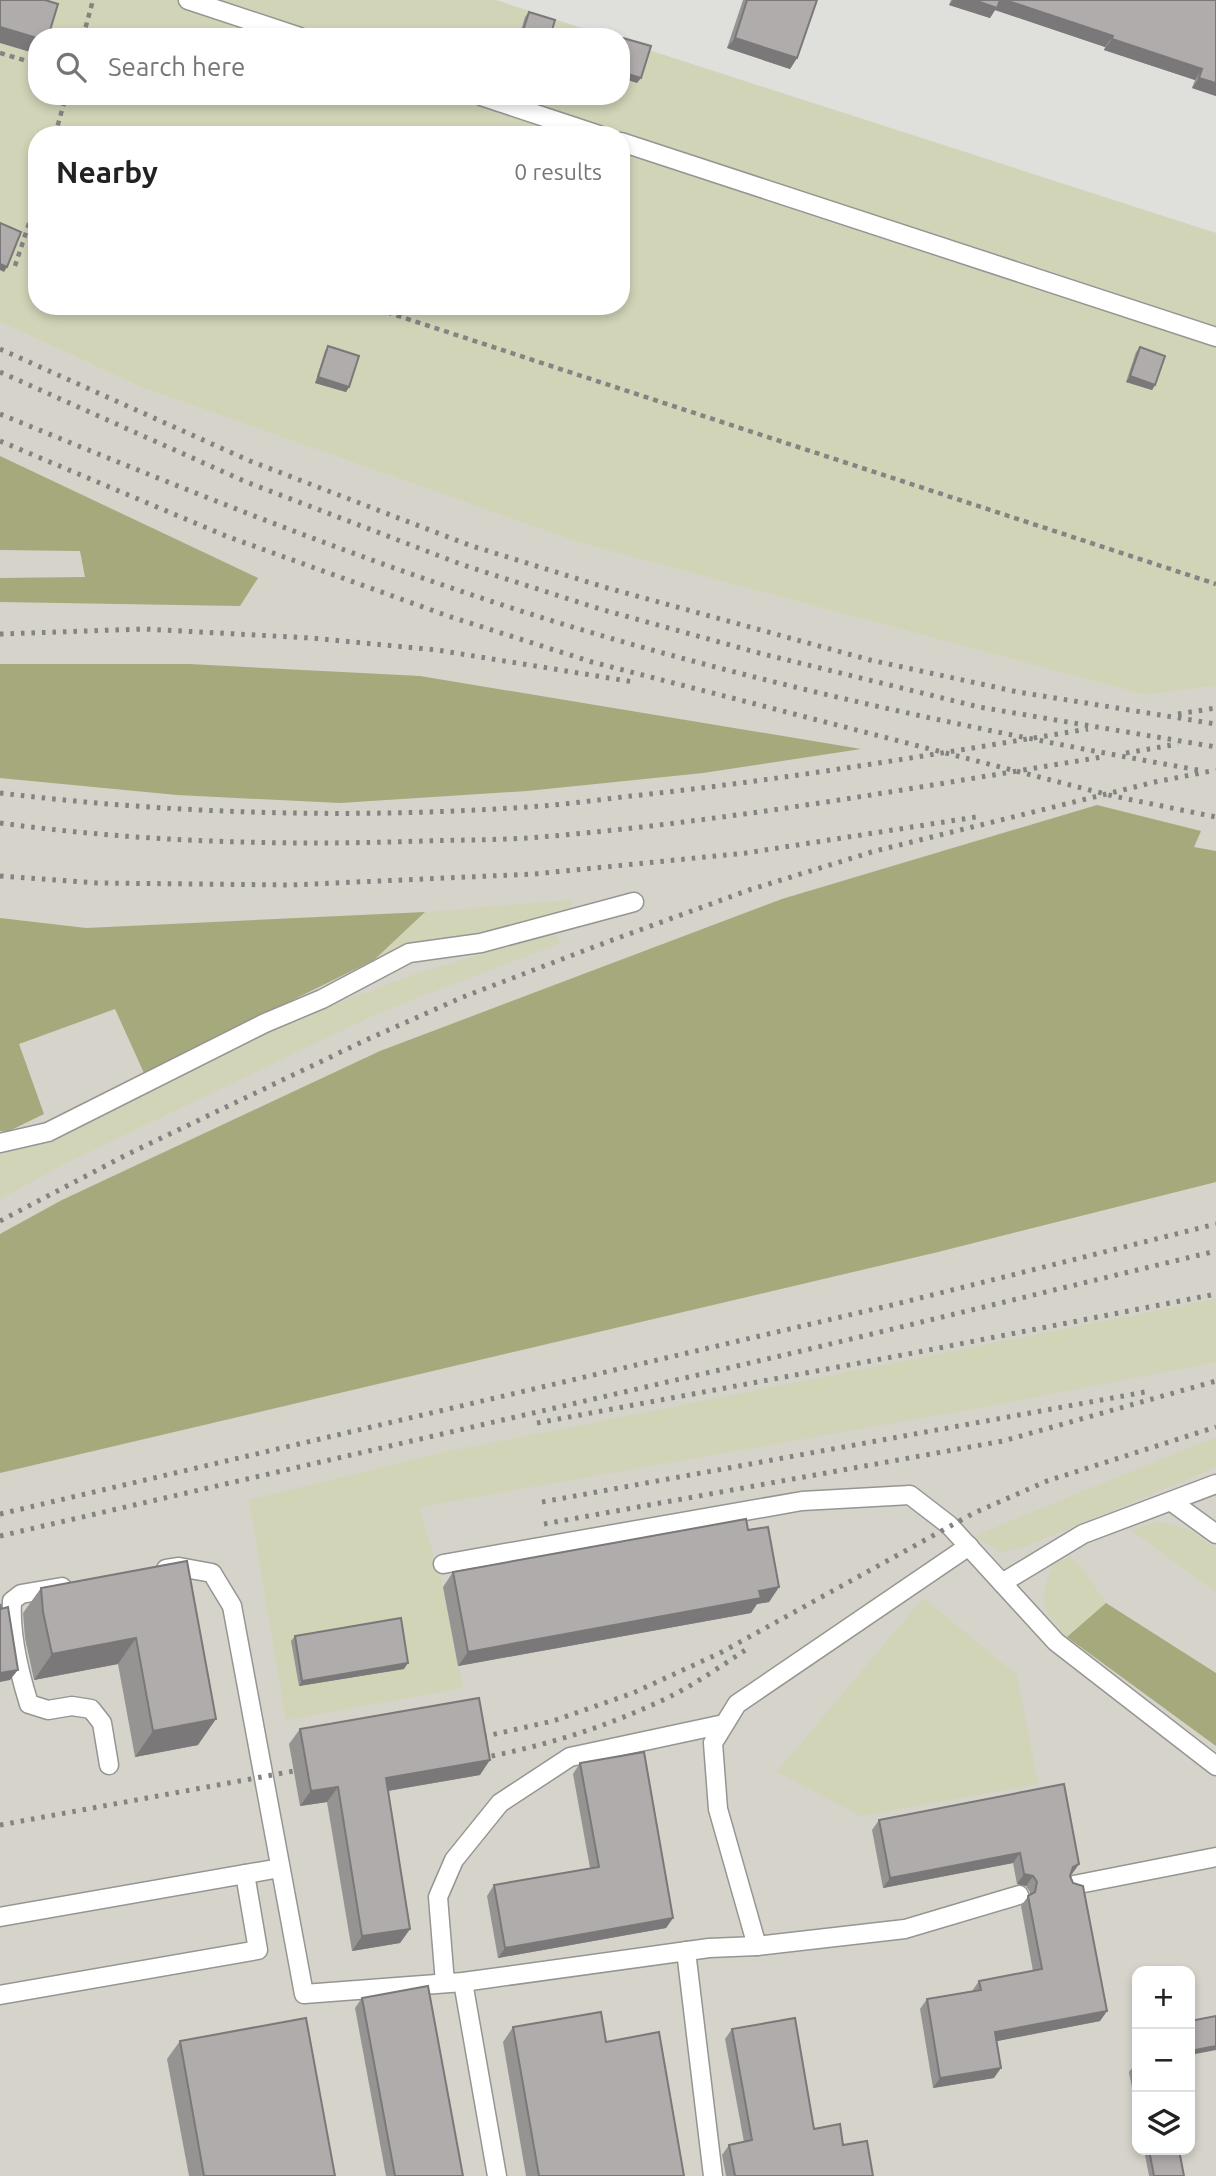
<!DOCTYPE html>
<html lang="en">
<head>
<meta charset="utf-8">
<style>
  :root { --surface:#fff; --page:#f2f2f2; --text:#222; --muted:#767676; --line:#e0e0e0 }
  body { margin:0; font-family:Ubuntu,sans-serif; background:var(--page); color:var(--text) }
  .controls { position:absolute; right:21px; bottom:21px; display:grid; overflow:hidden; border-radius:14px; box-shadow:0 4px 10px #0003 }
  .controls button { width:63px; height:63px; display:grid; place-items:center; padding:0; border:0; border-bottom:2px solid var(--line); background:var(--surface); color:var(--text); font:35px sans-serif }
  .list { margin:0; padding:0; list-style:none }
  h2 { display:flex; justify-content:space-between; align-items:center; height:91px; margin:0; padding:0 28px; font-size:30px }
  h2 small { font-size:23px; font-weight:400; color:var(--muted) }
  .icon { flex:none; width:38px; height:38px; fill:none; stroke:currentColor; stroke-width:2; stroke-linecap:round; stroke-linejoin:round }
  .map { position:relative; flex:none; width:1216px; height:2176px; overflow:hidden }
  .search { position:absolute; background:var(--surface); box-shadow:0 4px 10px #0003; left:28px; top:28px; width:602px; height:77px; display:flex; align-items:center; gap:18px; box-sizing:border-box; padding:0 24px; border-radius:28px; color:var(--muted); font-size:26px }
  .panel { position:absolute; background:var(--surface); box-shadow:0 4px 10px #0003; left:28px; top:126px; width:602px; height:189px; border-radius:28px }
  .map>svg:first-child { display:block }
  .built { fill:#d5d3ca; fill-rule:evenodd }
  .green { fill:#d1d4b7; fill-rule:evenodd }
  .forest { fill:#a5a97b }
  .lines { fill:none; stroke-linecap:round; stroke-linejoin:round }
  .service-casing { stroke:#959592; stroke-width:21 }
  .path { stroke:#848482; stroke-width:4.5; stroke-dasharray:5 5; stroke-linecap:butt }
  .service { stroke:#fff; stroke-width:18 }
  .rail { stroke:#838381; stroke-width:5; stroke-dasharray:3.5 7; stroke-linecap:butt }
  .wall { fill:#969493 }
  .shaded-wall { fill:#7a7878 }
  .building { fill:#afacab; stroke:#7a7878; stroke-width:2 }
</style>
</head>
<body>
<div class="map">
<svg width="1216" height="2176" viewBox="0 0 1216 2176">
  <rect width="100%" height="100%" fill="#dfdfdc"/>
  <!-- built -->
  <path class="built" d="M 0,322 L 143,388 L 580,543 L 1145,695 L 1216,686 L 1216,2176 L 0,2176 ZM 1137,1971 L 1190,1971 L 1190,2150 L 1137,2150 Z"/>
  <!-- green -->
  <g class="green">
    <path d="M 0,0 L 496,0 L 609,37 L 37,37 L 37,96 L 621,96 L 621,41 L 1216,233 L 1216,686 L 1145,695 L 580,543 L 143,388 L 0,322 ZM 37,135 L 621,135 L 621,306 L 37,306 Z"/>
    <path d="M 570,900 L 574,912 L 417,945 L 374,960 L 425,912 Z"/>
    <path d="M 554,932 L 561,943 L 378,1013 L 64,1164 L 0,1199 L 0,1150 L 51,1139 L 303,1016 L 416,974 Z"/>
    <path d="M 1216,1299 L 1216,1362 L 995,1405 L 419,1507 L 443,1587 L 463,1688 L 286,1720 L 249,1500 L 440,1453 Z"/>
    <path d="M 1216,1437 L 1216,1467 L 1024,1547 L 1001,1552 L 974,1536 Z"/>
    <path d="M 1157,1521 L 1190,1530 L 1216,1549 L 1216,1592 L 1131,1530 Z"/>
    <path d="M 1069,1557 L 1079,1564 L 1106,1603 L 1067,1637 C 1041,1606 1037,1602 1054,1564 Z"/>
    <path d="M 923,1598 L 1017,1675 L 1038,1784 L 861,1816 L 777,1772 Z"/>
  </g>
  <!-- forest -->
  <g class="forest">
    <path d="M 0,456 L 258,578 L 240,606 L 0,602 L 0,578 L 85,577 L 80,551 L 0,550 Z"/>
    <path d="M 0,664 L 189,664 L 420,676 L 861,749 L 703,773 L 527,791 L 340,803 L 177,795 L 0,778 Z"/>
    <path d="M 1097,805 L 1201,831 L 1194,847 L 1216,851 L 1216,1182 L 938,1252 L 0,1473 L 0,1234 L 62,1200 L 380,1051 L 782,899 Z"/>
    <path d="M 425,912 L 374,960 L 144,1073 L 115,1009 L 19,1044 L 44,1114 L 7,1132 L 0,1131 L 0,918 L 86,928 Z"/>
    <path d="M 1106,1603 L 1216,1673 L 1216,1746 L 1067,1637 Z"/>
  </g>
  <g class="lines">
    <!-- service casing -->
    <g class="service-casing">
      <g id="service">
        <path d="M 188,0 L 300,37"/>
        <path d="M 481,96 L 599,135"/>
        <path d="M 621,142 L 1216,337"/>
        <path d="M 0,1143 L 48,1132 L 265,1023 L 322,999 L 409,953 L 481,943 L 634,902"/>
        <path d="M 1172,1502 L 1216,1534"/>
        <path d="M 443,1564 L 802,1501 L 910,1495 L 949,1525 L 1056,1642 L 1216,1766"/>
        <path d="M 166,1569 L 179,1567 L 212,1573 L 232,1606 L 304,1994 L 463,1982 L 709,1948 L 757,1946 L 905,1929 L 1019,1895"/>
        <path d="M 1002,1583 L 1083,1534 L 1216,1484"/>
        <path d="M 62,1587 L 21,1594 L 12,1601 C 10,1634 19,1672 29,1704 L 48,1710 L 72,1706 L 91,1709 L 102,1723 L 109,1765"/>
        <path d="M 1074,1885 L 1216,1857"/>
        <path d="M 0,1917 L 280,1868"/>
        <path d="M 757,1946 L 718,1809 L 713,1743 L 737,1704 L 969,1546"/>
        <path d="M 686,1951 L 713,2176"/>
        <path d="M 463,1982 L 497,2176"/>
        <path d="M 445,1983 L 438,1897 L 454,1860 L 500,1803 L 570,1757 L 724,1724"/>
        <path d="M 0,1995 L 258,1950 L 245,1874"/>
      </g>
    </g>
    <!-- path -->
    <g class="path">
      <path d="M 83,37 L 93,0"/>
      <path d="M 0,53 L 37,64"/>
      <path d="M 55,135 L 66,96"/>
      <path d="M 15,266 L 37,199"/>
      <path d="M 368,306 L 1216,584"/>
    </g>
    <!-- service -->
    <use href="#service" class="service"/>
    <!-- rail -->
    <g class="rail">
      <path d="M 0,349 L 250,461 L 469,545 L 604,587 L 870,660 L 1018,692 L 1216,724"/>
      <path d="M 0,372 L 244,481 L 463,565 L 600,609 L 759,653 L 979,707 L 1216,747"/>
      <path d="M 0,414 C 196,494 392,574 596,634 C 794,692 995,734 1198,770"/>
      <path d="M 0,441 L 226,536 L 448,616 L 592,662 L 1113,796 L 1216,817"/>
      <path d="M 0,634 L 144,629 L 311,638 L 437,650 L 634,682"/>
      <path d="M 1178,714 L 1216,708"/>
      <path d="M 1126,753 L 1178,744"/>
      <path d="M 0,793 C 174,814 352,819 527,807 C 562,805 597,800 631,796 C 784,780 936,754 1088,729"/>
      <path d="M 0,823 C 140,842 281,846 423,841 C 458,840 493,840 528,838 C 721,823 912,788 1102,757"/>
      <path d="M 0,876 L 97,883 L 291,885 L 534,874 L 746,853 L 976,817"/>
      <path d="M 0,1221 L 128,1154 L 366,1040 L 463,997 L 607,942 L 749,890 L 875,851 L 1155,782 L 1216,770"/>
      <path d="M 537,1423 L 908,1354 L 1216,1294"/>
      <path d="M 542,1502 L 1145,1392"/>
      <path d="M 0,1514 L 892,1305 L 1216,1224"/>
      <path d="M 544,1524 L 1003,1441 L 1216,1381"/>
      <path d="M 0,1536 L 793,1353 L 1216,1251"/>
      <path d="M 473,1739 L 553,1721 L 633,1693 L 720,1653 L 974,1513 L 1047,1481 L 1216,1427"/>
      <path d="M 471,1760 C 538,1748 605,1728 667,1698 C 696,1684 724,1664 750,1647"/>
      <path d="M 0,1825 L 294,1771"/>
    </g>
  </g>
  <!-- wall -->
  <g class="wall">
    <path d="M 743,0 L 817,0 L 797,58 L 790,69 L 727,48 Z"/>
    <path d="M 951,0 L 1216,0 L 1216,96 L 1192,88 L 1195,80 L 1104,50 L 1105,47 L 995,10 L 990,18 L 949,5 Z"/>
    <path d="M 529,12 L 550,37 L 519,37 L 525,17 Z"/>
    <path d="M 328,346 L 349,387 L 346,392 L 315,383 L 325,351 Z"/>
    <path d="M 1140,347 L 1155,385 L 1152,390 L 1126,382 L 1136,352 Z"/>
    <path d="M 748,1530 L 779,1587 L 769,1602 L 757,1604 L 751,1613 L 458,1666 L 443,1587 L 453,1572 Z"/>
    <path d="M 187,1561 L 198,1745 L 135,1757 L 118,1664 L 34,1680 L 25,1638 L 23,1613 L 41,1588 Z"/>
    <path d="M 295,1636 L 404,1669 L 299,1686 L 291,1641 Z"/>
    <path d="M 300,1729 L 480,1775 L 388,1791 L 410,1929 L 400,1943 L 352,1951 L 327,1802 L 300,1806 L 289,1744 Z"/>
    <path d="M 580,1763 L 673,1918 L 666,1928 L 498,1958 L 487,1896 L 494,1885 L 590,1868 L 573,1774 Z"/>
    <path d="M 879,1820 L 1079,1864 L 1070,1876 L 1107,2011 L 1100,2021 L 996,2041 L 994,2078 L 933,2088 L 920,2009 L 927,1999 L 972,1991 L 979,1981 L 1033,1971 L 1021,1906 L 1029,1895 L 1030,1892 L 1026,1886 L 1017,1884 L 1013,1863 L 883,1888 L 872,1830 Z"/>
    <path d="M 362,1998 L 463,2176 L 386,2176 L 355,2008 Z"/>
    <path d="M 513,2027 L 606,2042 L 684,2176 L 526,2176 L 503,2042 Z"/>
    <path d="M 732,2029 L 814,2129 L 843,2145 L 873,2176 L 726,2176 L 722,2155 L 729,2145 L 744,2142 L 725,2039 Z"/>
    <path d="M 180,2041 L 335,2176 L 189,2176 L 167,2059 Z"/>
    <path d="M 1137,2066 L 1137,2114 L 1129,2072 L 1133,2067 Z"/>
    <path d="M 1144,2150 L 1179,2150 L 1184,2176 L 1149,2176 Z"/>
  </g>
  <!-- shaded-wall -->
  <g class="shaded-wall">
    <path d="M 953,0 L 1005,0 L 1113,36 L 1105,47 L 995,10 L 990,18 L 949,5 Z"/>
    <path d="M 0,27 L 37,38 L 37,54 L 0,43 Z"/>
    <path d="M 735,38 L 797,58 L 790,69 L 727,48 Z"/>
    <path d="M 1112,39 L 1202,69 L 1195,80 L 1104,50 Z"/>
    <path d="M 621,72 L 641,78 L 637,83 L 621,78 Z"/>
    <path d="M 1199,78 L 1216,83 L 1216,96 L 1192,88 Z"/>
    <path d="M 0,264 L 7,267 L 4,272 L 0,270 Z"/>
    <path d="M 1130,376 L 1155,385 L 1152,390 L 1126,382 Z"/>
    <path d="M 318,377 L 349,387 L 346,392 L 315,383 Z"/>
    <path d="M 779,1587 L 769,1602 L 757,1604 L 751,1613 L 458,1666 L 468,1652 Z"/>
    <path d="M 136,1638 L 118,1664 L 34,1680 L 52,1654 Z"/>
    <path d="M 408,1663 L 404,1669 L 299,1686 L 302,1681 Z"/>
    <path d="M 18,1670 L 10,1680 L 0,1682 L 0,1673 Z"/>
    <path d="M 216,1719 L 198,1745 L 135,1757 L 153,1731 Z"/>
    <path d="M 490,1760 L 480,1775 L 375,1793 L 386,1778 Z"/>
    <path d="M 338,1787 L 327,1802 L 300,1806 L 311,1791 Z"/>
    <path d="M 1020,1853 L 1013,1863 L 883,1888 L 890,1878 Z"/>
    <path d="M 1079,1864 L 1072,1874 L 1066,1877 L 1073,1867 Z"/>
    <path d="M 1024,1874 L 1033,1876 L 1026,1886 L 1017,1884 Z"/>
    <path d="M 673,1918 L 666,1928 L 498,1958 L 505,1948 Z"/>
    <path d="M 410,1929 L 400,1943 L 352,1951 L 362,1936 Z"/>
    <path d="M 1107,2011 L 1100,2021 L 988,2043 L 995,2032 Z"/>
    <path d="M 1216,2046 L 1216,2050 L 1190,2055 L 1190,2051 Z"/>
    <path d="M 1001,2068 L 994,2078 L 933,2088 L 940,2078 Z"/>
  </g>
  <!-- building -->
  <g class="building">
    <path d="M 0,0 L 45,0 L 58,4 L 48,37 L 37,37 L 37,38 L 0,27 Z"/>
    <path d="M 747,0 L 817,0 L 797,58 L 735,38 Z"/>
    <path d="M 974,0 L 1000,0 L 997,8 Z"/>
    <path d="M 1005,0 L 1216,0 L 1216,83 L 1199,78 L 1202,69 L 1112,39 L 1113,36 Z"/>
    <path d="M 529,12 L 555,20 L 550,37 L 521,37 Z"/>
    <path d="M 623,38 L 651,46 L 641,78 L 621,72 L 621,44 Z"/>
    <path d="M 0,223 L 21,232 L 7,267 L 0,264 Z"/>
    <path d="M 328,346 L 359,356 L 349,387 L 318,377 Z"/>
    <path d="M 1140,347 L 1165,356 L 1155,385 L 1130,376 Z"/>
    <path d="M 746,1519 L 748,1530 L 768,1527 L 779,1587 L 759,1591 L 761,1598 L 468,1652 L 453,1572 Z"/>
    <path d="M 187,1561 L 216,1719 L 153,1731 L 136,1638 L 52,1654 L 43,1612 L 41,1588 Z"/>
    <path d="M 0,1604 L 1,1609 L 8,1607 L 18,1670 L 0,1673 Z"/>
    <path d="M 401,1618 L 408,1663 L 302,1681 L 295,1636 Z"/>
    <path d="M 479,1698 L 490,1760 L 386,1778 L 410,1929 L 362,1936 L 338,1787 L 311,1791 L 300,1729 Z"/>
    <path d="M 644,1752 L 673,1918 L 505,1948 L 494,1885 L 599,1867 L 580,1763 Z"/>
    <path d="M 1064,1784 L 1079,1864 L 1073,1867 L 1070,1876 L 1073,1883 L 1083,1886 L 1107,2011 L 995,2032 L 1001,2068 L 940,2078 L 927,1999 L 981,1990 L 979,1981 L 1042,1969 L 1028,1896 L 1035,1892 L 1037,1882 L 1033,1876 L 1024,1874 L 1020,1853 L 890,1878 L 879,1820 Z"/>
    <path d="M 428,1986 L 463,2176 L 395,2176 L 362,1998 Z"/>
    <path d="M 601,2012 L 606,2042 L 659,2032 L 684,2176 L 539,2176 L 513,2027 Z"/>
    <path d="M 1216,2016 L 1216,2046 L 1190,2051 L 1190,2021 Z"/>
    <path d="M 306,2018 L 335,2176 L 204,2176 L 180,2041 Z"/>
    <path d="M 795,2018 L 814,2129 L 840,2124 L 843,2145 L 867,2141 L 873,2176 L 735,2176 L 729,2145 L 752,2140 L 732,2029 Z"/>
    <path d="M 1137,2066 L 1137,2090 L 1133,2067 Z"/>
    <path d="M 1149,2150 L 1179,2150 L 1184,2176 L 1154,2176 Z"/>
  </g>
</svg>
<div class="controls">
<button>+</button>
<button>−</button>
<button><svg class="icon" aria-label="layers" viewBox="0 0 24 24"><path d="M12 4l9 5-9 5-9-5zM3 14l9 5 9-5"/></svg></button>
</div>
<div class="search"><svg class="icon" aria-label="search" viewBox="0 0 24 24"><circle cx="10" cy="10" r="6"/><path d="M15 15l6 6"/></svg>Search here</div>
<section class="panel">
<h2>Nearby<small>0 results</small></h2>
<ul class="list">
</ul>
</section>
</div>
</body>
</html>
